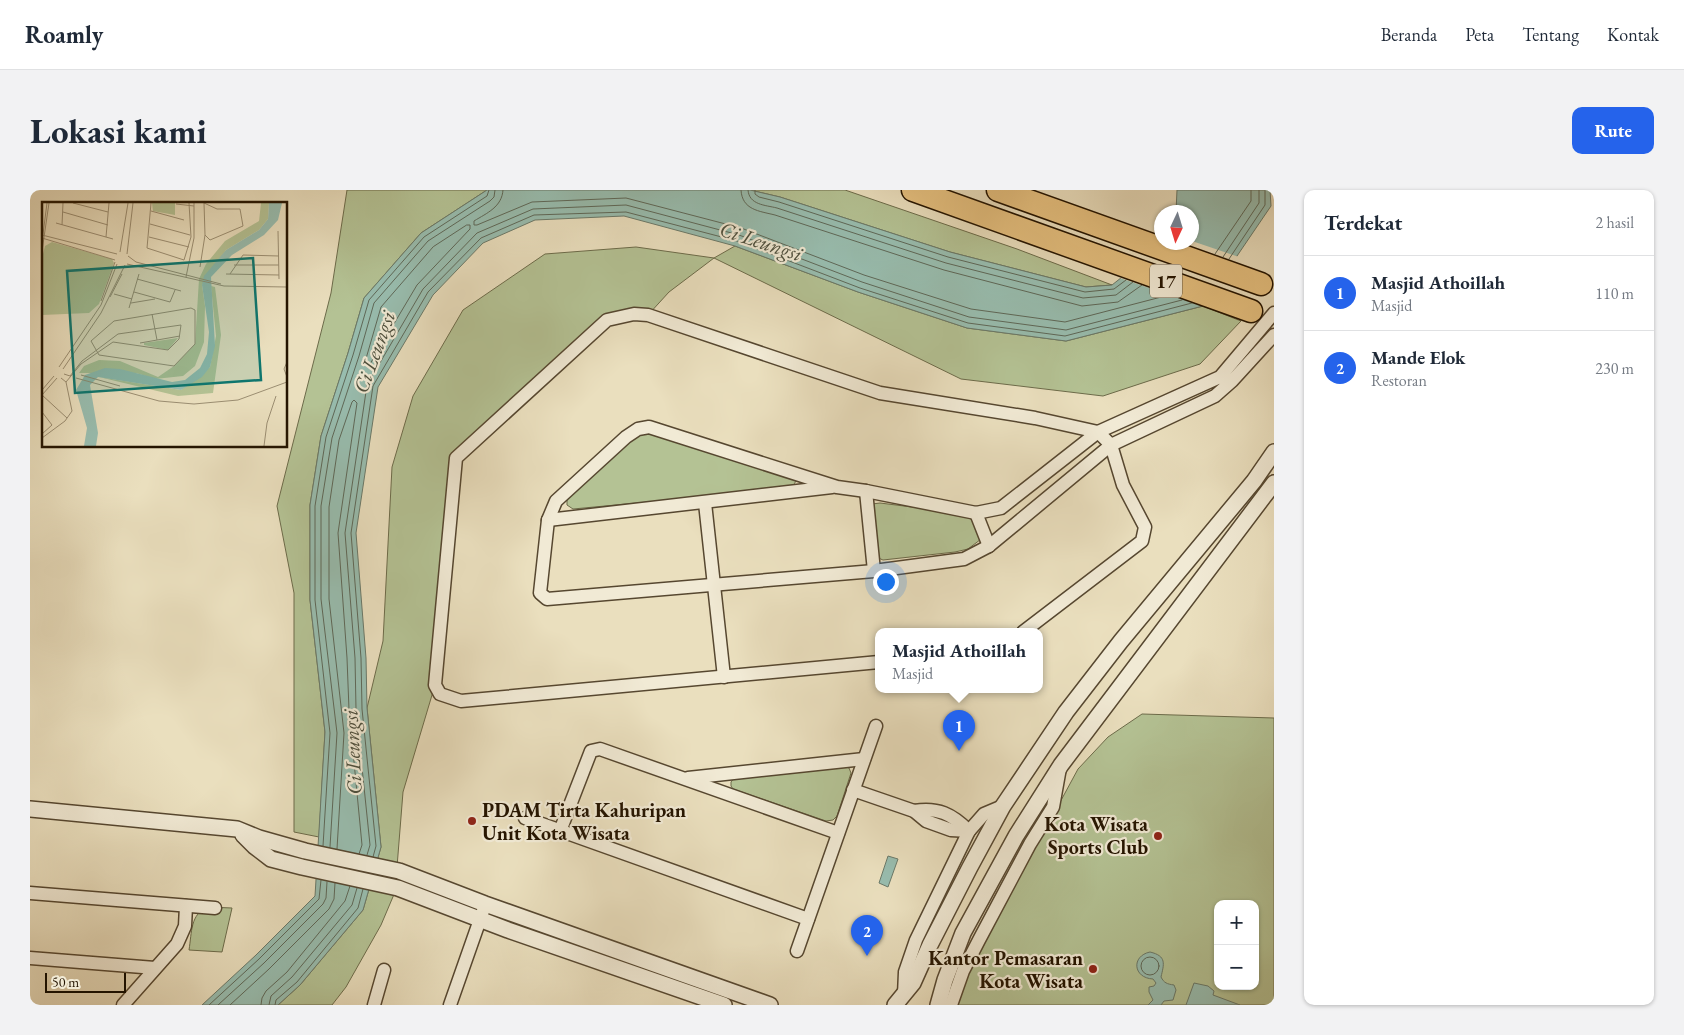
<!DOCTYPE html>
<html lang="id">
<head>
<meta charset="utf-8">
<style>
  :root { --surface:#fff; --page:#f2f2f3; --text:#1f2937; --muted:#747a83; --line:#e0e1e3; --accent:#2563eb }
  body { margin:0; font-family:"EB Garamond",serif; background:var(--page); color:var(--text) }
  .controls { position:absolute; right:15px; bottom:15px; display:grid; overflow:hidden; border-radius:10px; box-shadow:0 1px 4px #0004 }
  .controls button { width:45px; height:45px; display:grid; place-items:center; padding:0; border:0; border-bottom:1px solid var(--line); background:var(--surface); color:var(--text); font:25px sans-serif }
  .compass { position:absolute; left:1124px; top:15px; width:45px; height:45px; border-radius:50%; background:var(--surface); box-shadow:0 1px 4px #0004; rotate:184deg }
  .scale { position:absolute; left:15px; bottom:12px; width:81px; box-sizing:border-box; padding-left:5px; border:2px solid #241400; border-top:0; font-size:14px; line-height:18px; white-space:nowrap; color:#241400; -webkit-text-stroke:4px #f1ead5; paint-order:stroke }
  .you { position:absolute; left:855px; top:391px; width:18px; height:18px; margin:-12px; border:4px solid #fff; border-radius:50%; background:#1a73e8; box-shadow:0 0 0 8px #1a73e833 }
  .badge { display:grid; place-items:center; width:32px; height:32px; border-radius:50%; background:var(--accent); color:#fff; font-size:16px; font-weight:700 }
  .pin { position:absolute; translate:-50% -41px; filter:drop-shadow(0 1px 2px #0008) }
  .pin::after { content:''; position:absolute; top:26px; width:18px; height:15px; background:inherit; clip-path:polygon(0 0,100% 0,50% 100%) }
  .popup { position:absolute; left:845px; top:438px; width:168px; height:65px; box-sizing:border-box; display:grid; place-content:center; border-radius:10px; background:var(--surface); filter:drop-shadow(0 1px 4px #0005); font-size:16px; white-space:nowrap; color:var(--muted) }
  .popup b { font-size:19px; color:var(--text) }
  .popup::after { content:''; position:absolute; left:50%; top:100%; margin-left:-10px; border:10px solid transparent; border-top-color:var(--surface) }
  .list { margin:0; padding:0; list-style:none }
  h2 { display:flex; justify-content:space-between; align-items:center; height:65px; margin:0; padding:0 20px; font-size:21px }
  h2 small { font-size:16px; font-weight:400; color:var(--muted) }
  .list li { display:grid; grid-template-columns:32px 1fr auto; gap:15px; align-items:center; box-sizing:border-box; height:75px; padding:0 20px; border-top:1px solid var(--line) }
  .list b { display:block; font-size:19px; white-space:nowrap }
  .list p { margin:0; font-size:16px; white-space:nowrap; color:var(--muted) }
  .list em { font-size:16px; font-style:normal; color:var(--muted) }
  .map { position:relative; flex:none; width:1244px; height:815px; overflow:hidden; border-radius:10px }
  header { display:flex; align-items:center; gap:30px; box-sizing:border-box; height:70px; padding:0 25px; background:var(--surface); border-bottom:1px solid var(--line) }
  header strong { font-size:24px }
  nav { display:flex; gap:28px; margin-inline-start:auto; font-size:18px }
  .intro { display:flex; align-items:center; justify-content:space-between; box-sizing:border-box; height:120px; padding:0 30px }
  h1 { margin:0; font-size:35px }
  .button { padding:12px 22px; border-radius:10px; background:var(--accent); color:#fff; font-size:18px; font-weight:700 }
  main { display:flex; gap:30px; padding:0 30px }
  aside { flex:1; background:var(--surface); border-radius:10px; box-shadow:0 1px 4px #0004 }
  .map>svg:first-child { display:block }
  .green { fill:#b4c294; stroke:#6c6b4a; fill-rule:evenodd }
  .water { fill:#98bdaf; stroke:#6a7969 }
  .pier { fill:#eadfbe }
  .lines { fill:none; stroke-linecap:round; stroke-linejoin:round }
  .shore { stroke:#5e6858; stroke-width:1 }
  .minor-casing { stroke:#564730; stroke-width:15 }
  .tertiary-casing { stroke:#564730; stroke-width:18 }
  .motorway-casing { stroke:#241400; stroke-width:25 }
  .minor { stroke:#f1ead5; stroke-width:12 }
  .tertiary { stroke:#f1ead5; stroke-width:15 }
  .motorway { stroke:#e5c07f; stroke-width:22 }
  .poi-dot { fill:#8f2418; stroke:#f1ead5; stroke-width:2 }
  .labels { text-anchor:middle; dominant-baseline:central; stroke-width:4.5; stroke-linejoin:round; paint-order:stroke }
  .shield { fill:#f1ead5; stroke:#625440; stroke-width:1 }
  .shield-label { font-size:19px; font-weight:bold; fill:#241400 }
  .poi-label { font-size:20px; font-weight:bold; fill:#241400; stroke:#f1ead5; text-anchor:end }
  .water-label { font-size:21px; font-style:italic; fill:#4d4f3d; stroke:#f1ead5 }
  .inset-road { fill:none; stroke:#9b8e72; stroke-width:1 }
  .view { fill:#0f766e; fill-opacity:0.15; stroke:#0f766e; stroke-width:2.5 }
  .inset-edge { fill:none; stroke:#241400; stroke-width:2.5 }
</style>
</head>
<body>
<header>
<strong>Roamly</strong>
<nav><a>Beranda</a><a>Peta</a><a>Tentang</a><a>Kontak</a></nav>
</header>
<div class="intro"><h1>Lokasi kami</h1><a class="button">Rute</a></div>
<main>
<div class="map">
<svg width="1244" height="815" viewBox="0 0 1244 815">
  <rect width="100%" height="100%" fill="#eadfbe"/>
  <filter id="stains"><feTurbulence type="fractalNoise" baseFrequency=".004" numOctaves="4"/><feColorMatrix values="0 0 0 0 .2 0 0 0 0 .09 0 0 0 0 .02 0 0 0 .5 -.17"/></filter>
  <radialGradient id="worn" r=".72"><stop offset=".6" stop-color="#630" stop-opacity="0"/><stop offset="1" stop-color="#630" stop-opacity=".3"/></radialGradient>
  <!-- green -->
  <g class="green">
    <path d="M 317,0 L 457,0 L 391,43 L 334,108 L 318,163 L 291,246 L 280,315 L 280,410 L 295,542 L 289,647 L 264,642 L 264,403 L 247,316 L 301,103 Z"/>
    <path d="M 720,0 L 815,0 L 987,59 L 1082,95 L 1056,97 L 920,62 L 750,7 Z"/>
    <path d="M 705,56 L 828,102 L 937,138 L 1036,151 L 1173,116 L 1211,131 L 1170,174 L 1073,206 L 931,189 L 684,68 L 639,102 L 618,125 L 577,131 L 426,268 L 405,495 L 373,602 L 365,702 L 351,735 L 316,797 L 302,815 L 248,815 L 270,795 L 333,720 L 351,657 L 337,518 L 353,451 L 362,277 L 383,206 L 433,120 L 515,64 L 606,57 L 684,68 Z"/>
    <path d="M 615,241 L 766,287 C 766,294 763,297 756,299 L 543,319 L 537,315 L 537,307 L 608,243 Z"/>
    <path d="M 850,313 L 954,326 L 959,343 L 938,359 L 925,362 L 853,370 L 846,367 L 842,314 Z"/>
    <path d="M 1112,524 L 1244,528 L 1244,815 L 928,815 L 942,771 L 963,736 L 1048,579 L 1078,547 ZM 1188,714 L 1225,714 L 1225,796 L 1188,796 Z"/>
    <path d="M 815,576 L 819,578 L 821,583 L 807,626 L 803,630 L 796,631 L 703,599 L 701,596 L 701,592 L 704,588 Z"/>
    <path d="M 178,717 L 202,718 L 192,762 L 159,760 C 162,742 160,724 178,717 Z"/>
  </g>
  <!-- water -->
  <g class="water">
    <path d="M 457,0 L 720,0 L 750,7 L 920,62 L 1056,97 L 1082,95 L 1135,53 L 1162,52 L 1162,22 L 1146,22 L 1147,0 L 1240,0 L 1241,16 L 1173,116 L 1036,151 L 937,138 L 828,102 L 705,56 L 594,26 L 505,30 L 453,53 L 403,105 L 348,197 L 326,343 L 336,468 L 337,518 L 351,657 L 333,720 L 270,795 L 248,815 L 172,815 L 226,765 L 285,706 L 295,542 L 280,410 L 280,315 L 291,246 L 318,163 L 334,108 L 391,43 Z"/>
    <path d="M 858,666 L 868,669 L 858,697 L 849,693 Z"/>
    <path d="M 1120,762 C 1137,766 1134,774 1131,787 C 1134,793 1137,794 1144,795 L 1146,800 L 1143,810 L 1134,811 L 1131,815 L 1118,815 L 1123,810 L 1119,802 L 1119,797 L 1124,796 L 1126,793 L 1123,789 C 1103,788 1101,766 1120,762 Z"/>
    <path d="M 1164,793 L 1178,796 L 1184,801 L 1183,805 L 1210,815 L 1156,815 Z"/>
  </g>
  <!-- pier -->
  <path class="pier" d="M 1162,51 L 1209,67 L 1175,117 L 1087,87 L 1132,52 L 1162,52 Z"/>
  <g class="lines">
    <!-- shore -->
    <g class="shore">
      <path d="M 473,0 C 472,17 457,23 444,31 L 444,35 L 447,35 L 502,12 L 596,8 L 711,38 L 834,85 L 941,119 L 1035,132 L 1139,105"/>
      <path d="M 711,0 C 712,20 729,21 745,25 L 914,80 L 1052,116 L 1088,112 L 1112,95"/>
      <path d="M 718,0 C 719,15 735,15 747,18 L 916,73 L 1053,108 L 1086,105 L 1103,92"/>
      <path d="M 725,0 L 725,4 L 729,7 L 749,12 L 918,67 L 1055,102 L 1084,99 L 1096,90"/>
      <path d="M 437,35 L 440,35 L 440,39 L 387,95 L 340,174 L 336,175 L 335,172 L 351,117 L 403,57 Z"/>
      <path d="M 1185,64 L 1221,11 L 1221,0"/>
      <path d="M 1193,67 L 1229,13 L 1229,0"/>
      <path d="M 1199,69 L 1235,15 L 1235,0"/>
      <path d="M 293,656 L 300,543 L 285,410 L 285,316 L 296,247 L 323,165 L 339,110 L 394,47 L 457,6 L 459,0"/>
      <path d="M 300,657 L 307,543 L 291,409 L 291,316 L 302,248 L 329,166 L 344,113 L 398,51 L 460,11 L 464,7 L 465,0"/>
      <path d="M 307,659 L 314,543 L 299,409 L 299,317 L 309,250 L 322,212 L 324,210 L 327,213 L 308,343 L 317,468 L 319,520 L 332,655 L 329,664"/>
      <path d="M 337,665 L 340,655 L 326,519 L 325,468 L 315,343 L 337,195 L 393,99 L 447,43 L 503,19 L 596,15 L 709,45 L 832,92 L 939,127 L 1036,140 L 1152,110"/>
      <path d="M 343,667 L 346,656 L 332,519 L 331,468 L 321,343 L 343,196 L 398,102 L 451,48 L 504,25 L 596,22 L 707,51 L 830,98 L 938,133 L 1035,146 L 1162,113"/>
      <circle cx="1120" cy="776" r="9"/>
      <path d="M 179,815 L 229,769 L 289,709 L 291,690"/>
      <path d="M 188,815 L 234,773 L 293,714 L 296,708 L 297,692"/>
      <path d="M 200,815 L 239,779 L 299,719 L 304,709 L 305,693"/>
      <path d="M 231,815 L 232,808 L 236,801 L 257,782 L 315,711 L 320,696"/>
      <path d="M 239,815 L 241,806 L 262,787 L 322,715 L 327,698"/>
      <path d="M 245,815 L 246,810 L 267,792 L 328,718 L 333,699"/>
    </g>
    <!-- minor casing -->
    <g class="minor-casing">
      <g id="minor">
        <path d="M 1244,123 L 1190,187 L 1068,242 L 971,318 L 946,323 L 836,301 L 807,297 L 619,237 L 608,239 L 596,247 L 526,311 L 518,330 L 510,403 L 517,409 L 844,381 L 934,369 L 959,356 L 1081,255 L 1185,206 L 1202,191 L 1244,145"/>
        <path d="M 836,301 L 844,381"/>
        <path d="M 675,313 L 694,487"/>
        <path d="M 946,323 L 959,356"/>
        <path d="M 518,330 L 802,297"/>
        <path d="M 849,472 L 431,511 L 410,504 L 405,495 L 426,268 L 577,130 L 604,124 L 618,125 L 850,203 L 1005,228 L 1068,242 L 1081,255 L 1093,295 L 1115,337 L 1112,351 L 993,442"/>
        <path d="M 658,588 L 834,569"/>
        <path d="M 823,600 L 884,621 L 896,631 L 921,640 L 939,641"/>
        <path d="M 884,621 C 908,617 922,624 939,641"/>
        <path d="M 495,628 L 778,729"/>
        <path d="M 530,641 L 561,561 L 570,559 L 808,643"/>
        <path d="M 0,703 L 185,718"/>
        <path d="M 767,761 L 846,536"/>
        <path d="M 0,768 L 125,778"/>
        <path d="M 874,805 L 875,782 L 886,750 L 939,641 L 954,624 L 973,616"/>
        <path d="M 93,815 L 147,754 L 155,736 L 156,716"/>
        <path d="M 344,815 L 354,780"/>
        <path d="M 420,815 L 453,721"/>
        <path d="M 921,815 L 933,781 L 949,750 L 1000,654 L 1023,617 L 1030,578"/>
      </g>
    </g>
    <!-- tertiary casing -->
    <g class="tertiary-casing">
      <g id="tertiary">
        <path d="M 0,619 L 207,639 L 229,648 L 275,661 L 369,681 L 455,714 L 740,815"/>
        <path d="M 213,645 L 224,656 L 241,669 L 272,677 L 368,698 L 478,740 L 694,815"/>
        <path d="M 865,815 L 883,793 L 900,755 L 940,677 L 973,616 L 1036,522 L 1091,451 L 1224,291 L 1244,262"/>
        <path d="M 908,815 L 915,790 L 933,743 L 986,646 L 1031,575 L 1244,293"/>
      </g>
    </g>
    <!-- motorway casing -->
    <g class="motorway-casing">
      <g id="motorway">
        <path d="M 883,0 L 1221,121"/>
        <path d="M 968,0 L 1231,94"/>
      </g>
    </g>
    <!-- minor -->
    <use href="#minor" class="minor"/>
    <!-- tertiary -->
    <use href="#tertiary" class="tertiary"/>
    <!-- motorway -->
    <use href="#motorway" class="motorway"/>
  </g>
  <!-- markers -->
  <g class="poi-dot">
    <circle cx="442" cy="631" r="5"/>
    <circle cx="1128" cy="646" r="5"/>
    <circle cx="1063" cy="779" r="5"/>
  </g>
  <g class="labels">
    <!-- shield labels -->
    <rect class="shield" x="1120" y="74.5" width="32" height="33" rx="4"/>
    <g class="shield-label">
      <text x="1136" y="91">17</text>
    </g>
    <!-- poi labels -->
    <g class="poi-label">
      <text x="452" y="620" text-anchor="start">PDAM Tirta Kahuripan<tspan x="452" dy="23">Unit Kota Wisata</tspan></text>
      <text x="1118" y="634">Kota Wisata<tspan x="1118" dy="23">Sports Club</tspan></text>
      <text x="1053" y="768">Kantor Pemasaran<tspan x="1053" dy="23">Kota Wisata</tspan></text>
    </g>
    <!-- water labels -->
    <g class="water-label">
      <text transform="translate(731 51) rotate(18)">Ci Leungsi</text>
      <text transform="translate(344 162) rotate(-70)">Ci Leungsi</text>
      <text transform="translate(322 562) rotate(-93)">Ci Leungsi</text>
    </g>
  </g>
  <!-- overview -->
  <g transform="translate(12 12)">
    <rect width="245" height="245" fill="#eadfbe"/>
    <path d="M 110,1 L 133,1 L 133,13 L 111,9 ZM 219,1 L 227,1 L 226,17 L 217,28 L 184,48 L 160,83 L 163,104 L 162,140 L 153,164 L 141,174 L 113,177 L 94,171 L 37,171 L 42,164 L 57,158 L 78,159 L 116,175 L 132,164 L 153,142 L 157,77 L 164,62 L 183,39 L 217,19 ZM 10,40 L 70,57 L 72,61 L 57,102 L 47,111 L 0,113 L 0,56 L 3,44 ZM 169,84 L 173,85 L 179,133 L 171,191 L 136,194 L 57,175 L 139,188 L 168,165 L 174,134 ZM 136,136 L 126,148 L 102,143 L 102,141 Z" fill="#b4c294"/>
    <path d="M 227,1 L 240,1 L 236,18 L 222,33 L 190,53 L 169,75 L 173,144 L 168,165 L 160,175 L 139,188 L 56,175 L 48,183 L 56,231 L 54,244 L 42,244 L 45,226 L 34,188 L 43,173 L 63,166 L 78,167 L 130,180 L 143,178 L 158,166 L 165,152 L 167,130 L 160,83 L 162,74 L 184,48 L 217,28 L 226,17 Z" fill="#98bdaf"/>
    <path class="inset-road" d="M 31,1 L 66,10M 109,1 L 105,46 L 142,58 L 149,35 L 147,1M 134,2 L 152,4M 109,9 L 142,18M 21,10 L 66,23M 14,21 L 71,37M 108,22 L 148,33M 20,23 L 21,1M 236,29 L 237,77M 0,33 L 75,52M 64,35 L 67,1M 107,35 L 147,45M 0,36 L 73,58M 0,40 L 5,1M 0,49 L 7,1M 78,50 L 86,1M 85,52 L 91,1M 86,54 L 94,60 L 179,82M 85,62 L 182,84 L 245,85M 192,63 L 237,63M 158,65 L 163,33 L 162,1 L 175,7 L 198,7 L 201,24 L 168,38 L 163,33M 184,72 L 237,73M 188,72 L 201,53 L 237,54M 144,75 L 152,36 L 152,1M 95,77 L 139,89M 92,90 L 128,100 L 133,88M 72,92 L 90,97M 68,95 L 80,72M 59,99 L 73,60M 89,101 L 113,97M 87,106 L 97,72M 149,106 L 153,108 L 153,142 L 132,164 L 57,153 L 49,139 L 72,119 ZM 110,112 L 115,138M 98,141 L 138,134M 245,160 L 242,167 L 245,175M 17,165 L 59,103 L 75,62M 21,167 L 59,111 L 83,63M 22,172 L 28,174 L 40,159 L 76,132 L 139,123 L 137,137 L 126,148 L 71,140 L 39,162 L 24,180M 39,173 L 78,184M 34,176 L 117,199 L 152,202 L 196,198 L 245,180M 0,188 L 12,174M 0,193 L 25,216M 0,193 L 15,176M 0,210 L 10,223 L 0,232M 0,236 L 23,219 L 30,209 L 24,180 L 19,176M 222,244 L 225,221 L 234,194"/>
    <path class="view" d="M 211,56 L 219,178 L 33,191 L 25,69 Z"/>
    <rect width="245" height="245" class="inset-edge"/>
  </g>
  <rect width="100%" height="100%" filter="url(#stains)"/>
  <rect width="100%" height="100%" fill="url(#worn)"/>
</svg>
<div class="controls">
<button>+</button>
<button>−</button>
</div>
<svg class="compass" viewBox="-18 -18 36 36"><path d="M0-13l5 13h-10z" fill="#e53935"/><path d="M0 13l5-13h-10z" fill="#747a83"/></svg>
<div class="scale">50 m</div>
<div class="you"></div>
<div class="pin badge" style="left:929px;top:561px">1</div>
<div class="popup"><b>Masjid Athoillah</b>Masjid</div>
<div class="pin badge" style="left:837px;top:766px">2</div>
</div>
<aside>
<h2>Terdekat<small>2 hasil</small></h2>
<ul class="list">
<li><span class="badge">1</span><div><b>Masjid Athoillah</b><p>Masjid</p></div><em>110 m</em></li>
<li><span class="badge">2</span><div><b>Mande Elok</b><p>Restoran</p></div><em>230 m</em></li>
</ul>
</aside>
</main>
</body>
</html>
